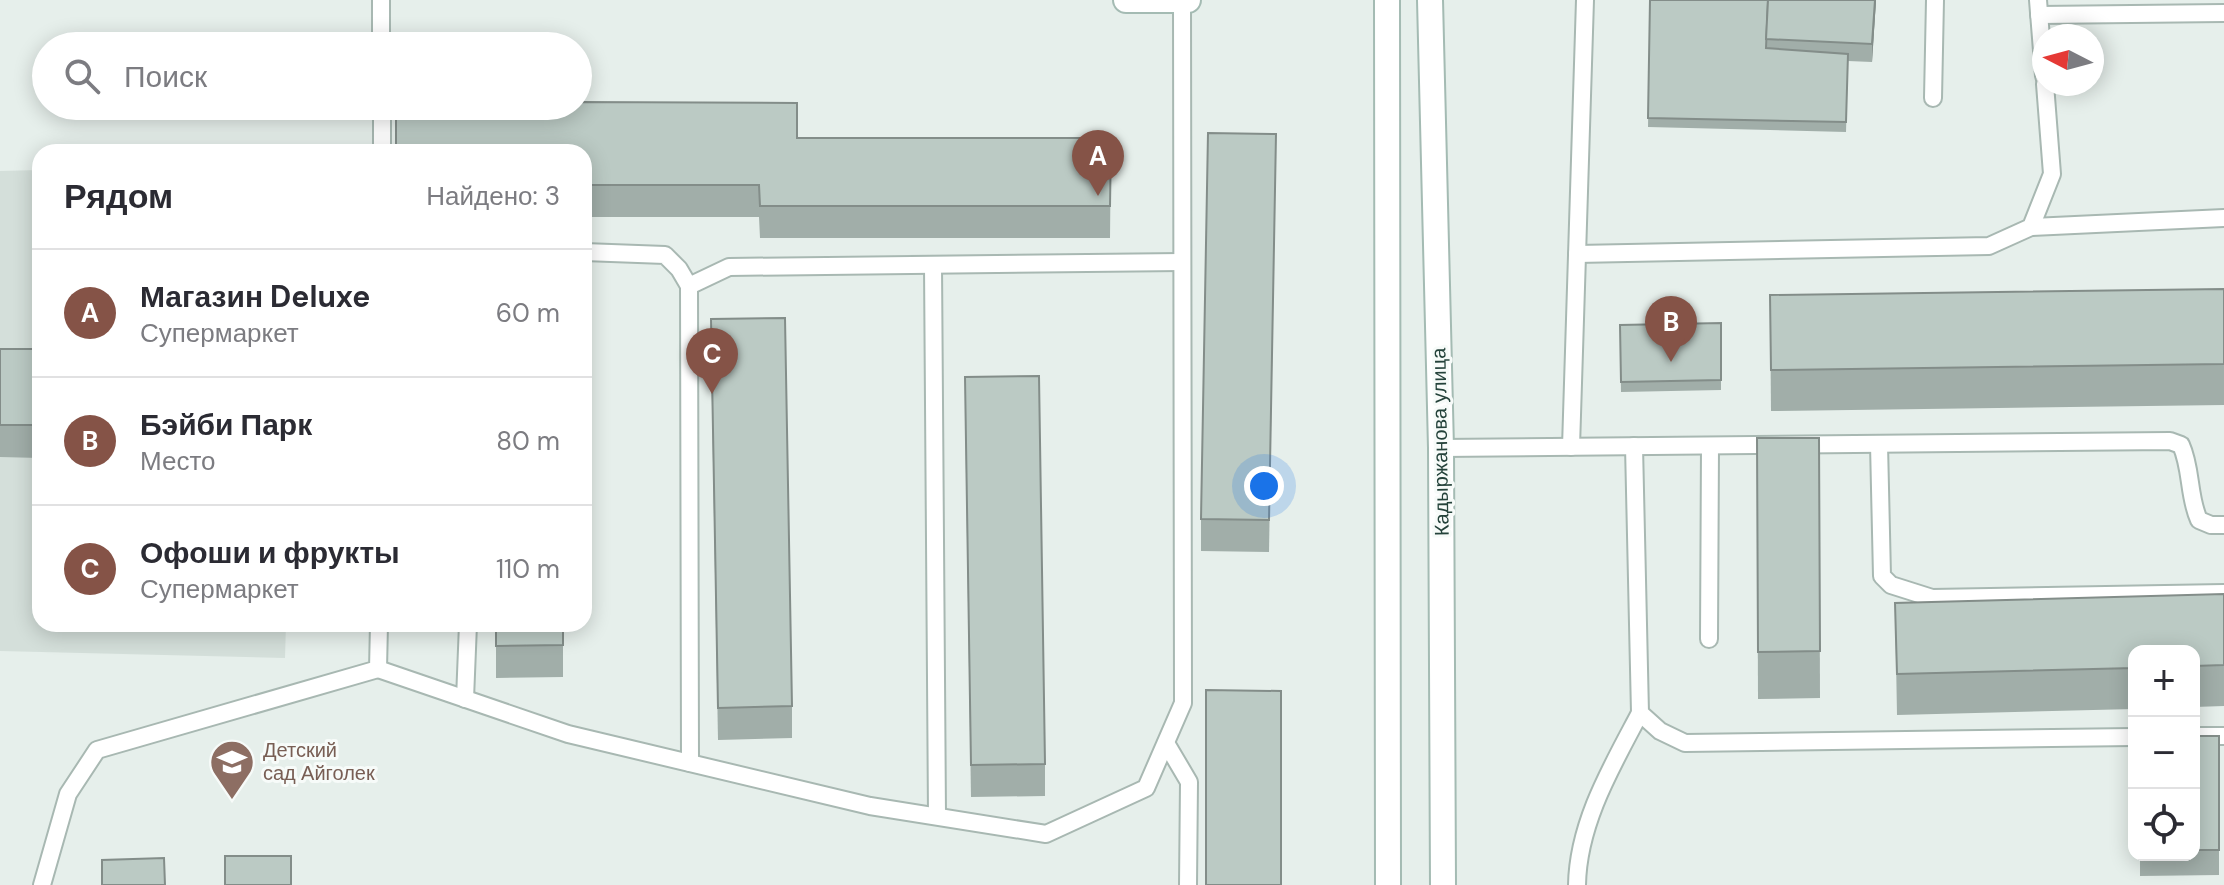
<!DOCTYPE html>
<html lang="ru">
<head>
<meta charset="utf-8">
<style>
  :root { --surface:#fff; --page:#f2f2f3; --text:#2b2b33; --muted:#7c7c81; --line:#e1e1e2; --accent:#855347 }
  body { margin:0; font-family:"DM Sans",sans-serif; background:var(--page); color:var(--text) }
  .controls { position:absolute; right:24px; bottom:24px; display:grid; overflow:hidden; border-radius:16px; box-shadow:0 4px 20px #0003 }
  .controls button { width:72px; height:72px; display:grid; place-items:center; padding:0; border:0; border-bottom:2px solid var(--line); background:var(--surface); color:var(--text); font:40px sans-serif }
  .compass { position:absolute; left:2032px; top:24px; width:72px; height:72px; border-radius:50%; background:var(--surface); box-shadow:0 4px 20px #0003; rotate:276deg }
  .you { position:absolute; left:1264px; top:486px; width:28px; height:28px; margin:-20px; border:6px solid #fff; border-radius:50%; background:#1a73e8; box-shadow:0 0 0 12px #1a73e833 }
  .badge { display:grid; place-items:center; width:52px; height:52px; border-radius:50%; background:var(--accent); color:#fff; font-size:26px; font-weight:700 }
  .pin { position:absolute; translate:-50% -66px; filter:drop-shadow(0 2px 4px #0008) }
  .pin::after { content:''; position:absolute; top:42px; width:28px; height:24px; background:inherit; clip-path:polygon(0 0,100% 0,50% 100%) }
  .list { margin:0; padding:0; list-style:none }
  h2 { display:flex; justify-content:space-between; align-items:center; height:104px; margin:0; padding:0 32px; font-size:34px }
  h2 small { font-size:26px; font-weight:400; color:var(--muted) }
  .list li { display:grid; grid-template-columns:52px 1fr auto; gap:24px; align-items:center; box-sizing:border-box; height:128px; padding:0 32px; border-top:2px solid var(--line) }
  .list b { display:block; font-size:30px; white-space:nowrap }
  .list p { margin:0; font-size:26px; white-space:nowrap; color:var(--muted) }
  .list em { font-size:26px; font-style:normal; color:var(--muted) }
  .icon { flex:none; width:44px; height:44px; fill:none; stroke:currentColor; stroke-width:2; stroke-linecap:round; stroke-linejoin:round }
  .map { position:relative; flex:none; width:2224px; height:885px; overflow:hidden }
  .search { position:absolute; background:var(--surface); box-shadow:0 4px 20px #0003; left:32px; top:32px; width:560px; height:88px; display:flex; align-items:center; gap:20px; box-sizing:border-box; padding:0 28px; border-radius:44px; color:var(--muted); font-size:30px }
  .panel { position:absolute; background:var(--surface); box-shadow:0 4px 20px #0003; left:32px; top:144px; width:560px; height:488px; border-radius:24px }
  .map>svg:first-child { display:block }
  .built { fill:#d4dfda }
  .lines { fill:none; stroke-linecap:round; stroke-linejoin:round }
  .lane-casing { stroke:#a8b8b2; stroke-width:20 }
  .secondary-casing { stroke:#a4bbb3; stroke-width:28 }
  .lane { stroke:#fff; stroke-width:16 }
  .secondary { stroke:#fff; stroke-width:24 }
  .wall { fill:#a1aea9 }
  .shaded-wall { fill:#838d89 }
  .building { fill:#bbcac4; stroke:#838d89; stroke-width:2 }
  .labels { text-anchor:middle; dominant-baseline:central; stroke-width:6; stroke-linejoin:round; paint-order:stroke }
  .street-label { font-size:20px; fill:#24423a; stroke:#f7fbf9 }
  .education-label { font-size:20px; fill:#785e54; stroke:#f7fbf9; text-anchor:start }
</style>
</head>
<body>
<div class="map">
<svg width="2224" height="885" viewBox="0 0 2224 885">
  <rect width="100%" height="100%" fill="#e6efeb"/>
  <!-- built -->
  <path class="built" d="M 40,170 L 40,624 L 286,624 L 285,658 L 0,651 L 0,171 Z"/>
  <g class="lines">
    <!-- lane casing -->
    <g class="lane-casing">
      <g id="lane">
        <path d="M 381,0 L 381,46"/>
        <path d="M 2038,0 L 2044,76"/>
        <path d="M 2039,15 L 2224,13"/>
        <path d="M 1933,98 L 1935,0"/>
        <path d="M 382,106 L 382,152"/>
        <path d="M 2031,227 L 2224,218"/>
        <path d="M 584,252 L 665,255 L 679,269 L 689,286 L 690,763"/>
        <path d="M 1577,254 L 1989,246 L 2031,227 L 2052,174 L 2045,84"/>
        <path d="M 933,265 L 937,816"/>
        <path d="M 689,286 L 729,267 L 1182,262"/>
        <path d="M 1879,444 L 1882,576 L 1891,585 L 1932,598 L 2224,593"/>
        <path d="M 1634,446 L 1640,713 L 1660,731 L 1685,743 L 2134,737"/>
        <path d="M 1571,447 L 1585,0"/>
        <path d="M 1441,448 L 2170,441 L 2181,445 C 2192,469 2188,496 2199,520 L 2211,525 L 2224,525"/>
        <path d="M 1709,639 L 1710,446"/>
        <path d="M 378,669 L 568,734 L 870,806 L 1046,834 L 1146,788 L 1183,703 L 1182,0"/>
        <path d="M 465,699 L 468,624"/>
        <path d="M 2194,736 L 2224,736"/>
        <path d="M 1166,743 L 1189,782 L 1188,885"/>
        <path d="M 42,885 L 68,794 L 97,750 L 378,669 L 379,624"/>
        <path d="M 1577,885 C 1578,823 1612,766 1640,713"/>
      </g>
    </g>
    <!-- secondary casing -->
    <g class="secondary-casing">
      <g id="secondary">
        <path d="M 1126,0 L 1188,0"/>
        <path d="M 1387,0 L 1388,885"/>
        <path d="M 1430,0 L 1441,448 L 1443,885"/>
      </g>
    </g>
    <!-- lane -->
    <use href="#lane" class="lane"/>
    <!-- secondary -->
    <use href="#secondary" class="secondary"/>
  </g>
  <!-- wall -->
  <g class="wall">
    <path d="M 1650,0 L 1876,0 L 1872,62 L 1848,61 L 1846,132 L 1648,127 Z"/>
    <path d="M 1276,134 L 1269,552 L 1201,551 L 1201,519 Z"/>
    <path d="M 797,138 L 1111,138 L 1110,238 L 760,238 L 759,217 L 584,217 L 584,152 Z"/>
    <path d="M 2224,289 L 2224,405 L 1771,411 L 1770,295 Z"/>
    <path d="M 1721,323 L 1721,390 L 1621,392 L 1620,325 Z"/>
    <path d="M 0,349 L 40,349 L 40,458 L 0,457 Z"/>
    <path d="M 711,352 L 792,706 L 792,738 L 718,740 Z"/>
    <path d="M 965,409 L 1045,764 L 1045,796 L 971,797 Z"/>
    <path d="M 1757,438 L 1819,438 L 1820,698 L 1758,699 Z"/>
    <path d="M 2224,594 L 2224,706 L 2194,707 L 2194,651 L 2134,651 L 2134,709 L 1897,715 L 1895,603 Z"/>
    <path d="M 53,624 L 131,624 L 131,627 L 53,628 Z"/>
    <path d="M 496,624 L 563,624 L 563,677 L 496,678 Z"/>
    <path d="M 2194,736 L 2219,736 L 2219,875 L 2140,876 L 2140,855 L 2194,855 Z"/>
  </g>
  <!-- shaded-wall -->
  <path class="shaded-wall" d="M 1875,0 L 1876,0 L 1872,62 L 1872,44 Z"/>
  <!-- building -->
  <g class="building">
    <path d="M 1650,0 L 1768,0 L 1766,48 L 1848,54 L 1846,122 L 1648,118 Z"/>
    <path d="M 1768,0 L 1875,0 L 1872,44 L 1766,39 Z"/>
    <path d="M 578,102 L 797,103 L 797,138 L 1111,138 L 1110,206 L 760,206 L 759,185 L 584,185 L 584,152 L 396,152 L 396,106 L 578,106 Z"/>
    <path d="M 1208,133 L 1276,134 L 1269,520 L 1201,519 Z"/>
    <path d="M 2224,289 L 2224,364 L 1771,370 L 1770,295 Z"/>
    <path d="M 785,318 L 792,706 L 718,708 L 711,319 Z"/>
    <path d="M 1721,323 L 1721,380 L 1621,382 L 1620,325 Z"/>
    <rect x="0" y="349" width="40" height="76"/>
    <path d="M 1039,376 L 1045,764 L 971,765 L 965,377 Z"/>
    <path d="M 1757,438 L 1819,438 L 1820,651 L 1758,652 Z"/>
    <path d="M 2224,594 L 2224,665 L 2194,666 L 2194,651 L 2134,651 L 2134,668 L 1897,674 L 1895,603 Z"/>
    <path d="M 496,624 L 563,624 L 563,645 L 496,646 Z"/>
    <path d="M 1206,690 L 1281,691 L 1281,885 L 1206,885 Z"/>
    <rect x="2194" y="736" width="25" height="114"/>
    <rect x="225" y="856" width="66" height="29"/>
    <path d="M 164,858 L 165,885 L 102,885 L 102,860 Z"/>
  </g>
  <!-- icons -->
  <defs>
    <g id="school-pin" transform="scale(2.3)"><path d="M0 17L-7.5 6A9.5 9.5 0 1 1 7.5 6Z" fill="#8d6e63" stroke="#f7fbf9"/><path d="M0-5L7-2L0 1L-7-2ZM-4 1L0 2.5L4 1V4Q0 6-4 4Z" fill="#fff"/></g>
  </defs>
  <g fill-rule="evenodd">
    <use href="#school-pin" x="232" y="762"/>
  </g>
  <g class="labels">
    <!-- street labels -->
    <g class="street-label">
      <text transform="translate(1440 442) rotate(-91)">Кадыржанова улица</text>
    </g>
    <!-- education labels -->
    <g class="education-label">
      <text x="263" y="750">Детский<tspan x="263" dy="23">сад Айголек</tspan></text>
    </g>
  </g>
</svg>
<div class="controls">
<button>+</button>
<button>−</button>
<button><svg class="icon" aria-label="locate" viewBox="0 0 24 24"><circle cx="12" cy="12" r="6"/><path d="M12 2v4M12 18v4M2 12h4M18 12h4"/></svg></button>
</div>
<svg class="compass" viewBox="-18 -18 36 36"><path d="M0-13l5 13h-10z" fill="#e53935"/><path d="M0 13l5-13h-10z" fill="#7c7c81"/></svg>
<div class="you"></div>
<div class="pin badge" style="left:1098px;top:196px">A</div>
<div class="pin badge" style="left:1671px;top:362px">B</div>
<div class="pin badge" style="left:712px;top:394px">C</div>
<div class="search"><svg class="icon" aria-label="search" viewBox="0 0 24 24"><circle cx="10" cy="10" r="6"/><path d="M15 15l6 6"/></svg>Поиск</div>
<section class="panel">
<h2>Рядом<small>Найдено: 3</small></h2>
<ul class="list">
<li><span class="badge">A</span><div><b>Магазин Deluxe</b><p>Супермаркет</p></div><em>60 m</em></li>
<li><span class="badge">B</span><div><b>Бэйби Парк</b><p>Место</p></div><em>80 m</em></li>
<li><span class="badge">C</span><div><b>Офоши и фрукты</b><p>Супермаркет</p></div><em>110 m</em></li>
</ul>
</section>
</div>
</body>
</html>
